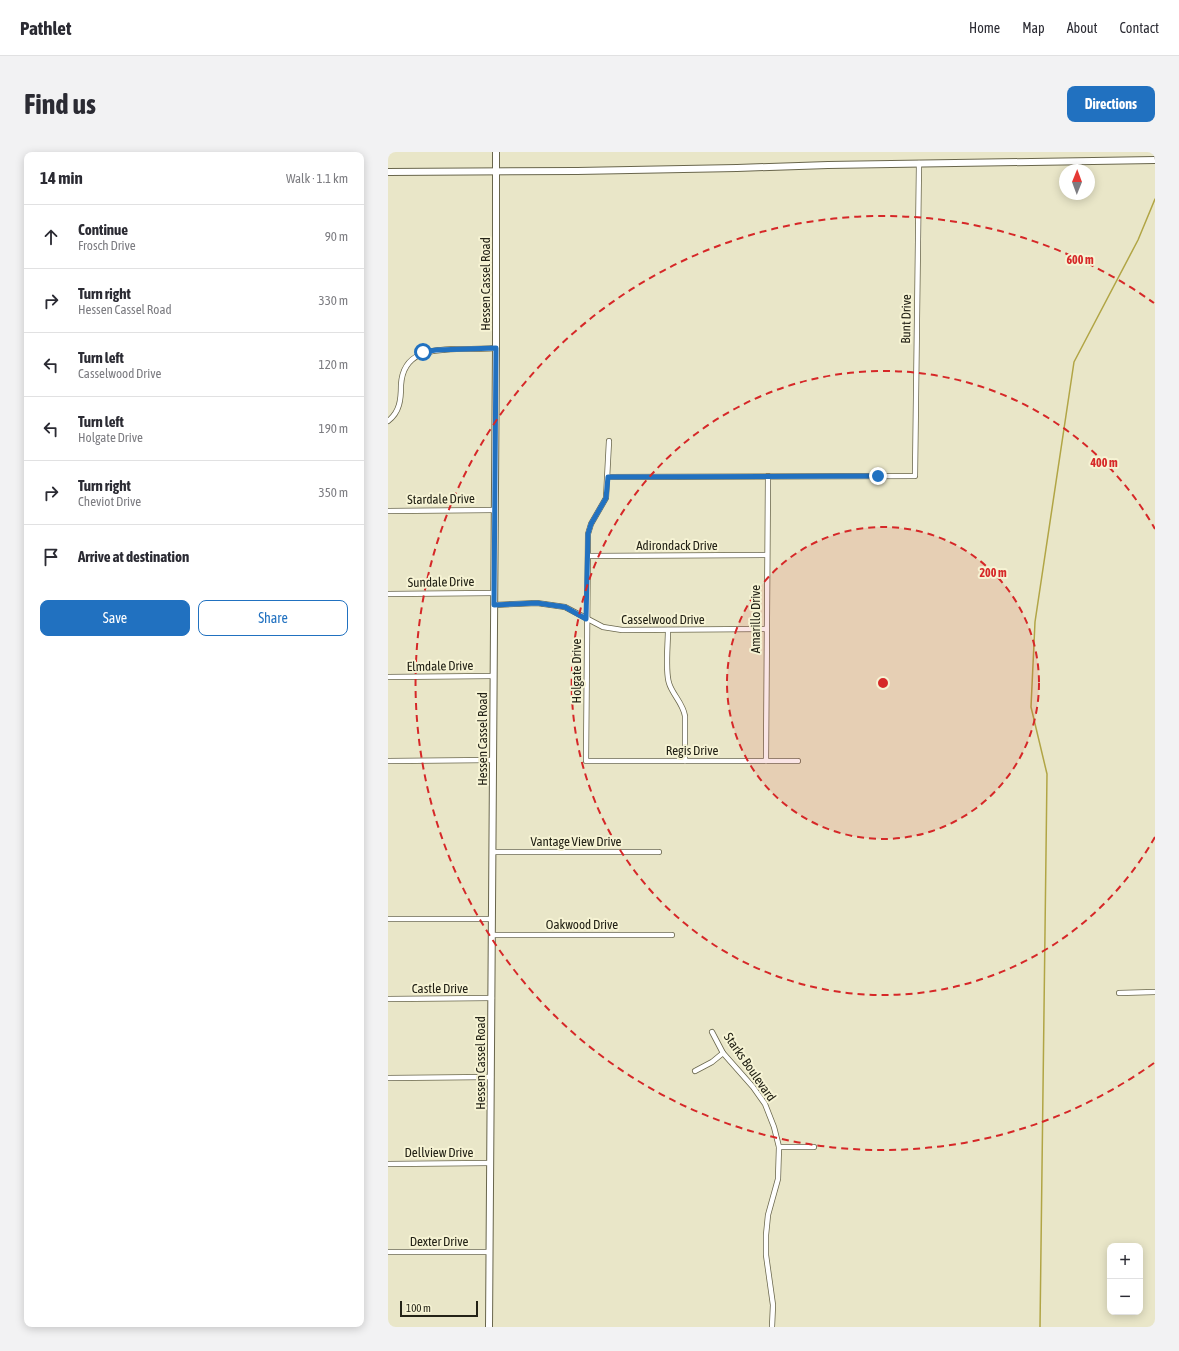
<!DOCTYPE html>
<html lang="en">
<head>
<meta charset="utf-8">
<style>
  :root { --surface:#fff; --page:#f2f2f3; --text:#2b2b33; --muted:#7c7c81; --line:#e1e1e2; --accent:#2171c0 }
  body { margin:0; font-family:"Asap Condensed",sans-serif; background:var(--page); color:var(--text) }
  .controls { position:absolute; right:12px; bottom:12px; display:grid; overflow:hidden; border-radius:8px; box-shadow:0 2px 10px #0003 }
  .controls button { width:36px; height:36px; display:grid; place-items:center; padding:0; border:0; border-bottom:1px solid var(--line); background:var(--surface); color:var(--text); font:20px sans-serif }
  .compass { position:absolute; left:671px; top:12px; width:36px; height:36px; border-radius:50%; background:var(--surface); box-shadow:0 2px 10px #0003; rotate:1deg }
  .scale { position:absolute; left:12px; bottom:10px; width:78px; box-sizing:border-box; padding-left:4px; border:2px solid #232216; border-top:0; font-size:11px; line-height:14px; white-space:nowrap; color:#232216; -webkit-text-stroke:3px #f6f3d4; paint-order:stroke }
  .stop { position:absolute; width:12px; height:12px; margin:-9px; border:3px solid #2171c0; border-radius:50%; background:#fff }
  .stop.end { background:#2171c0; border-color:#fff; box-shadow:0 1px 4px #0008 }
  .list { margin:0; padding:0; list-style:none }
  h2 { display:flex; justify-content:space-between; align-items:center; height:52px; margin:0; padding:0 16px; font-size:17px }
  h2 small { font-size:13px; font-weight:400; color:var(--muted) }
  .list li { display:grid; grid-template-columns:26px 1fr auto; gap:12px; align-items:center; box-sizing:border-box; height:64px; padding:0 16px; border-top:1px solid var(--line) }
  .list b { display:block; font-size:15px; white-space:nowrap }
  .list p { margin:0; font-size:13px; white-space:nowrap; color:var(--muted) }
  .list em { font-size:13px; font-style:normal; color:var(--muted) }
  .actions { display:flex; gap:8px; padding:12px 16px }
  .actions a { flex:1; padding:9px 0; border:1px solid var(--accent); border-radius:8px; text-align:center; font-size:14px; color:var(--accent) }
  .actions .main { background:var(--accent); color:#fff }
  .icon { flex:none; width:22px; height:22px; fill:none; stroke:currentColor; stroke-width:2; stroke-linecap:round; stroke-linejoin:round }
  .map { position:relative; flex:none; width:767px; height:1175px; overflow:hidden; border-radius:8px }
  header { display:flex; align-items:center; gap:24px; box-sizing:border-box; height:56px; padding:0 20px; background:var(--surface); border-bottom:1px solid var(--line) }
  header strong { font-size:19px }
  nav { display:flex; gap:22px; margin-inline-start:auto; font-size:14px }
  .intro { display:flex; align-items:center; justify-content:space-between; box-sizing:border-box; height:96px; padding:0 24px }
  h1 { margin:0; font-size:28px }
  .button { padding:10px 18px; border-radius:8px; background:var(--accent); color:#fff; font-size:14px; font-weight:700 }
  main { display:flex; gap:24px; padding:0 24px }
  aside { flex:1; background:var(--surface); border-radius:8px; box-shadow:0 2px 10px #0003 }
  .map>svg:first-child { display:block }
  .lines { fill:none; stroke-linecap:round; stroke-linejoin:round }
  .stream { stroke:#b1a545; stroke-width:1.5 }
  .street-casing { stroke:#69664c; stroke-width:6 }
  .secondary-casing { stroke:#69664c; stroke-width:8 }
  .street { stroke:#fff; stroke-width:4.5 }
  .secondary { stroke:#fff; stroke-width:6 }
  .route { stroke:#2171c0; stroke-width:5 }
  .ring { fill:none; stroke:#d62828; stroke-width:2; stroke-dasharray:7 5 }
  .labels { text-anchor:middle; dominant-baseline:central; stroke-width:4; stroke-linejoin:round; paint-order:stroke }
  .street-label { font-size:13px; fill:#232216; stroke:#f6f3d4 }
  .centre { fill:#d62828; stroke:#f6f3d4; stroke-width:2 }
  .ring-label { font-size:12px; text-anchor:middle; font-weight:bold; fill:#d62828; stroke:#f6f3d4; stroke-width:4; stroke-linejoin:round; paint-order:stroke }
</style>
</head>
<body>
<header>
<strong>Pathlet</strong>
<nav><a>Home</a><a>Map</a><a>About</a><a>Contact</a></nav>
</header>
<div class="intro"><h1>Find us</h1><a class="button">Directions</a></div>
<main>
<aside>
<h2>14 min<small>Walk · 1.1 km</small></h2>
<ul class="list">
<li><svg class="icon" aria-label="ahead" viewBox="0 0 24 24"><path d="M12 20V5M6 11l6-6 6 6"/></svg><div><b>Continue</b><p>Frosch Drive</p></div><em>90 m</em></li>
<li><svg class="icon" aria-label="right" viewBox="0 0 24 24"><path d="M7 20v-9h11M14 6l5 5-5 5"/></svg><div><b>Turn right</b><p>Hessen Cassel Road</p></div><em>330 m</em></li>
<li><svg class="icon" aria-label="left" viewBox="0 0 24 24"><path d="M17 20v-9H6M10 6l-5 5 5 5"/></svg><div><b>Turn left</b><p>Casselwood Drive</p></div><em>120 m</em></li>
<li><svg class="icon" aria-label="left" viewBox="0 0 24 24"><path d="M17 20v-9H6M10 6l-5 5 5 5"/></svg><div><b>Turn left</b><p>Holgate Drive</p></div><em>190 m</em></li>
<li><svg class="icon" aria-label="right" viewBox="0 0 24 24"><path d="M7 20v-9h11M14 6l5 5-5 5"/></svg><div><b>Turn right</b><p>Cheviot Drive</p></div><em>350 m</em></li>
<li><svg class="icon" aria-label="arrive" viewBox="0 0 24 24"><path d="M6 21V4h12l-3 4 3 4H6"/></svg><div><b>Arrive at destination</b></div></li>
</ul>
<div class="actions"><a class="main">Save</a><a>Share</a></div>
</aside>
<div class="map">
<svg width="767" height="1175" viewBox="0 0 767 1175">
  <rect width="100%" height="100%" fill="#e9e6c8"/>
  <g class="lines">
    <!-- stream -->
    <path class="stream" d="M 652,1175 L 659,622 L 643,555 L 647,470 L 686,210 L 750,88 L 767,47"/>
    <!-- street casing -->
    <g class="street-casing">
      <g id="street">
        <path d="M 0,269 C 12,260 13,247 13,233 C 15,198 45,198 71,197 C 83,197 96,197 108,196"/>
        <path d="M 221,289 L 218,346 L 203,372 L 200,382 L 198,609 L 410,609"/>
        <path d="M 220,325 L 527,324 L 531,11"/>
        <path d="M 0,359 L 106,358"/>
        <path d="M 200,404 L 378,403"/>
        <path d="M 0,442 L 106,441"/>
        <path d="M 106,453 L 149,451 L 177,455 L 215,475 L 234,478 L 378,477"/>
        <path d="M 280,478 C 280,493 277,518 281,531 C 284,542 295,551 297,564 L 297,609"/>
        <path d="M 0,525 L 105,524"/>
        <path d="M 0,609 L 105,608"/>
        <path d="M 378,609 L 380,324"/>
        <path d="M 105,700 L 271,700"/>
        <path d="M 0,767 L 104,767"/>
        <path d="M 104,783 L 284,783"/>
        <path d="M 731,841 L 767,840"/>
        <path d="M 0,847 L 104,846"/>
        <path d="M 324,880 L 335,901 L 365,935 L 377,952 L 386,975 L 391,995 L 390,1027 L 380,1063 L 378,1083 L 378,1103 L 385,1153 L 384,1175"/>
        <path d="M 307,919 L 324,910 L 335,901"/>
        <path d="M 0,926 L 103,925"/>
        <path d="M 391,995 L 426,995"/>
        <path d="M 0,1012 L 102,1011"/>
        <path d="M 0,1100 L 101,1100"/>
      </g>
    </g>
    <!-- secondary casing -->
    <g class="secondary-casing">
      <g id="secondary">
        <path d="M 0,20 L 189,19 L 349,16 L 440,13 L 767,8"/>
        <path d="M 101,1175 L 108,196 L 108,0"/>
      </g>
    </g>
    <!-- street -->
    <use href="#street" class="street"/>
    <!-- secondary -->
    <use href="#secondary" class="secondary"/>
  </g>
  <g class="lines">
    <!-- route -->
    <path class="route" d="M 35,200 L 48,198 L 108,196 L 106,453 L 149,451 L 177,455 L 198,467 L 200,382 L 203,372 L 218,346 L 220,325 L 490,324"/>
  </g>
  <!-- distance rings -->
  <circle cx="495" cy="531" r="156" fill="#d62828" fill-opacity=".12"/>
  <g class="ring">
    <circle cx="495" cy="531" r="156"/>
    <path d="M767 685A312 312 0 1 1 767 377"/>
    <path d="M766 911A467 467 0 1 1 766 151"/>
  </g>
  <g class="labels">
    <!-- street labels -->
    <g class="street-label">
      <text transform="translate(97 132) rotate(-90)">Hessen Cassel Road</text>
      <text transform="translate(518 167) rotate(-89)">Bunt Drive</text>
      <text transform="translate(53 347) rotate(-1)">Stardale Drive</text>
      <text x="289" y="393">Adirondack Drive</text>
      <text transform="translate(53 430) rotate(-1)">Sundale Drive</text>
      <text x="275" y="467">Casselwood Drive</text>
      <text transform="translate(367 467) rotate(-90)">Amarillo Drive</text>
      <text transform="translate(52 514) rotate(-1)">Elmdale Drive</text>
      <text transform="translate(188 519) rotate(-90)">Holgate Drive</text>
      <text transform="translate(94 587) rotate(-90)">Hessen Cassel Road</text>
      <text x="304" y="598">Regis Drive</text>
      <text x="188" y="689">Vantage View Drive</text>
      <text x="194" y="772">Oakwood Drive</text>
      <text x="52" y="836">Castle Drive</text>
      <text transform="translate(92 911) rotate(-90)">Hessen Cassel Road</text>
      <text transform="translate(362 915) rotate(55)">Starks Boulevard</text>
      <text x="51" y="1000">Dellview Drive</text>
      <text x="51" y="1089">Dexter Drive</text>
    </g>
  </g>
  <circle cx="495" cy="531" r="6" class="centre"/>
  <g class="ring-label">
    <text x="692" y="112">600 m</text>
    <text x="716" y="315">400 m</text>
    <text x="605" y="425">200 m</text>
  </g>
</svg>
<div class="controls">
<button>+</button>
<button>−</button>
</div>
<svg class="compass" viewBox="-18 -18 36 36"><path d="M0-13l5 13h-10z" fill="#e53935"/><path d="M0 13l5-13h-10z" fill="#7c7c81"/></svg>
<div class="scale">100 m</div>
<div class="stop" style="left:35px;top:200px"></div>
<div class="stop end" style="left:490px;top:324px"></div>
</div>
</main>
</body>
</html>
